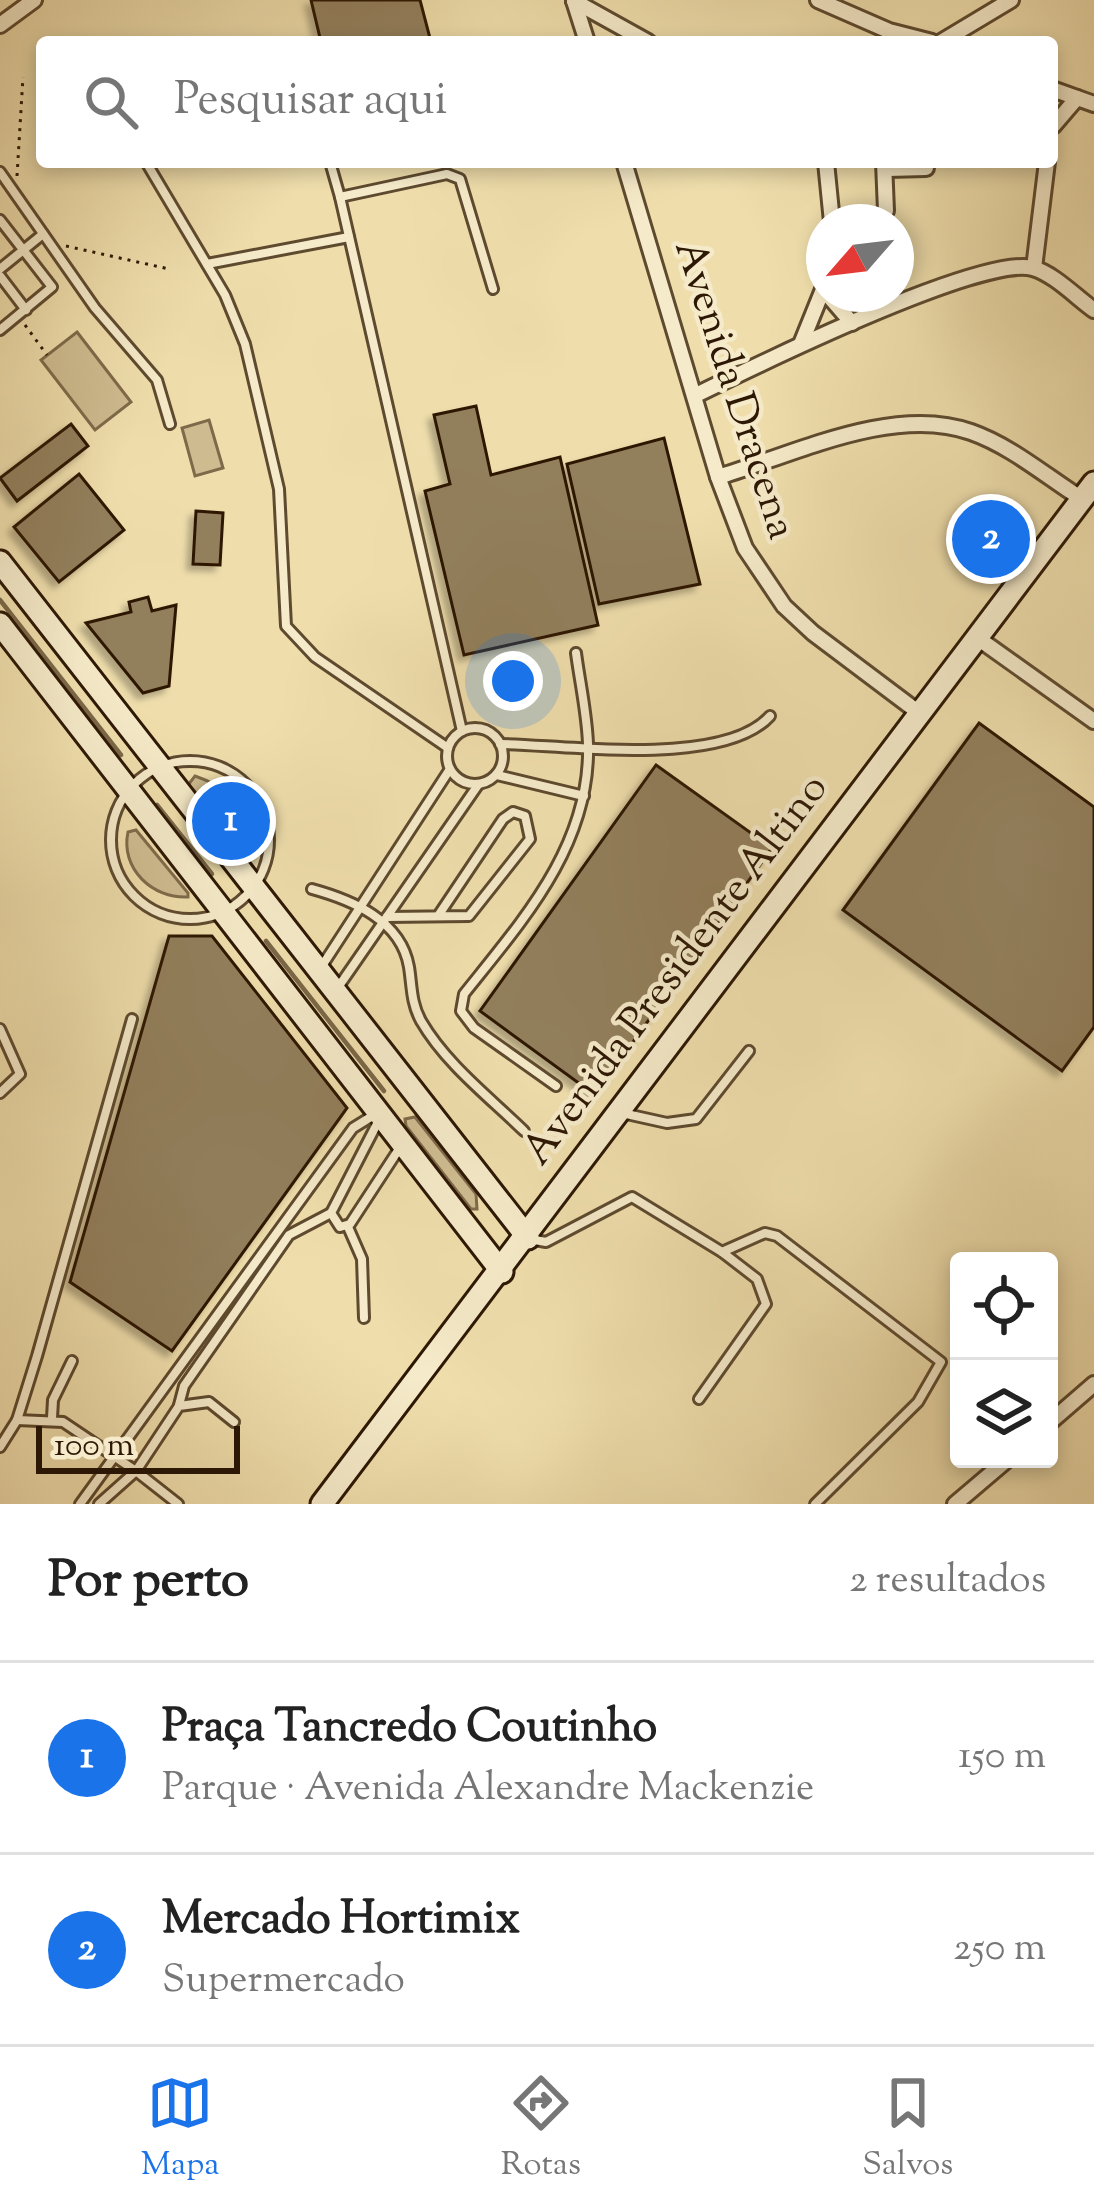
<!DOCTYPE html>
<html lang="pt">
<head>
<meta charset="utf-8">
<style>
  :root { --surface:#fff; --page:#f2f2f2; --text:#222; --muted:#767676; --line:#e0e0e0; --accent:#1a73e8 }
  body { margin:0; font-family:"Sorts Mill Goudy",serif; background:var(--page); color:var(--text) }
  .controls { position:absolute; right:36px; bottom:36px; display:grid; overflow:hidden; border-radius:12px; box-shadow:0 6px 18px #0003 }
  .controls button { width:108px; height:108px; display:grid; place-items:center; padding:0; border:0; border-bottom:3px solid var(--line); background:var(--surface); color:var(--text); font:60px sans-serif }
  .compass { position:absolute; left:806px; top:204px; width:108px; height:108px; border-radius:50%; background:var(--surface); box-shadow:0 6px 18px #0003; rotate:242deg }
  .scale { position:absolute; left:36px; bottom:30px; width:204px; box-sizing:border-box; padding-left:12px; border:6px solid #2d1805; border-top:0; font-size:33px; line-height:42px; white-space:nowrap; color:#2d1805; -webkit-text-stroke:9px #f5eac9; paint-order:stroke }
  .you { position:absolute; left:513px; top:681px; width:42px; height:42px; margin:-30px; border:9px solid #fff; border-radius:50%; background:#1a73e8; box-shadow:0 0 0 18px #1a73e833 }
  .badge { display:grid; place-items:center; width:78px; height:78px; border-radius:50%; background:var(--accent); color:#fff; font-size:39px; font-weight:700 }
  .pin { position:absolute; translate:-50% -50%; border:6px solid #fff; box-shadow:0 3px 12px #0006 }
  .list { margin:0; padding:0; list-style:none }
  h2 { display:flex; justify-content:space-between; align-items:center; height:156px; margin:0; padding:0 48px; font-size:51px }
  h2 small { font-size:39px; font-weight:400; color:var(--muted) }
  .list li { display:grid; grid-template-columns:78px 1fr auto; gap:36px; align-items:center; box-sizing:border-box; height:192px; padding:0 48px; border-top:3px solid var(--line) }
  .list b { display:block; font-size:45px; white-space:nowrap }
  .list p { margin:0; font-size:39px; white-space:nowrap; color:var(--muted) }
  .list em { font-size:39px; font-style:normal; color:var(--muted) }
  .icon { flex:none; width:66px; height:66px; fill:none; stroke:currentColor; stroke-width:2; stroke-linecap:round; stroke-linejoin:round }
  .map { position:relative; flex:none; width:1094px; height:1504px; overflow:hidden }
  .search { position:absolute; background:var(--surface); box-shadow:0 6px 18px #0003; left:36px; right:36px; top:36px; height:132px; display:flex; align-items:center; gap:30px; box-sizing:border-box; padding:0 42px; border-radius:12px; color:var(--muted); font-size:45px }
  .sheet { height:540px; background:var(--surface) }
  nav { display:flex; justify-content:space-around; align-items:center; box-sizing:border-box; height:168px; border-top:3px solid var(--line); background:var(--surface); font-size:33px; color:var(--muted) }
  nav a { display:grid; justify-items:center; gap:6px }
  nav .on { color:var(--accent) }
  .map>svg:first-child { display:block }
  .green { fill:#cebc90; stroke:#7e6a4a; stroke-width:3 }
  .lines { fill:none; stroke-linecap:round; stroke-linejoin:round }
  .stream { stroke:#7a6747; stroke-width:4.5 }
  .building { fill:#927f5c; stroke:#2d1805; stroke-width:3; filter:url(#shadow) }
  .lane-casing { stroke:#5e4a2f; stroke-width:14 }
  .street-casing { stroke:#5e4a2f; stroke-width:20 }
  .secondary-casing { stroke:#2d1805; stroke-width:27 }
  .path { stroke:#2d1805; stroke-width:3; stroke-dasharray:3 6; stroke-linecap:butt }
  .lane { stroke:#f5eac9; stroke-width:8 }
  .street { stroke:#f5eac9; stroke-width:14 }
  .secondary { stroke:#f5eac9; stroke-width:21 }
  .labels { text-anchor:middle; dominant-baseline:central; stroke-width:9; stroke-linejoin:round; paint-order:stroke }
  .street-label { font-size:42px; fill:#2d1805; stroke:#f5eac9 }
</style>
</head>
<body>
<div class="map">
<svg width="1094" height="1504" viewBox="0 0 1094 1504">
  <defs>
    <filter id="shadow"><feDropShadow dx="-5.5" dy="5.5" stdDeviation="3" flood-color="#0004"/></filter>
  </defs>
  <rect width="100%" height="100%" fill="#efdeac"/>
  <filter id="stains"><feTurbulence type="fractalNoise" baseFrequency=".00167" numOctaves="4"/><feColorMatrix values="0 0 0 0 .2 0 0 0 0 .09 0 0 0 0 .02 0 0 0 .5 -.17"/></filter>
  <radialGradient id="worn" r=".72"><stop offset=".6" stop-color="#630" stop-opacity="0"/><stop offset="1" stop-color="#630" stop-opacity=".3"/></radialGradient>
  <!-- green -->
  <g class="green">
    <path d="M 77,332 L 131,402 L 95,430 L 41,360 Z"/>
    <path d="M 209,420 L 223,468 L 195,476 L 182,428 Z"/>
    <path d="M 195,776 C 226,786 267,816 240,851 L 188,785 Z"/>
    <path d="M 136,830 L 188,893 L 188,897 C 153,899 120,869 128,832 Z"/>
    <path d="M 415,1117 L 476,1194 L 477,1209 L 471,1209 L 406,1126 L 405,1119 Z"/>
  </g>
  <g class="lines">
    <!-- stream -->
    <g class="stream">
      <path d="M 0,600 L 121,755"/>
      <path d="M 157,805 L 212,874"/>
      <path d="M 266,941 L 384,1091"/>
    </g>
  </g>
  <!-- building -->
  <g class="building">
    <path d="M 311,0 L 420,0 L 431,42 L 321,42 Z"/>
    <path d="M 476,406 L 491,475 L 560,457 L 598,625 L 464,655 L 425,491 L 450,484 L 434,415 Z"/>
    <path d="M 71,424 L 88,446 L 17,501 L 0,478 Z"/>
    <path d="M 664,438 L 700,584 L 599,604 L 567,464 Z"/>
    <path d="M 79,474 L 124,530 L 59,582 L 14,527 Z"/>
    <path d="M 196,511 L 223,513 L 220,565 L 193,564 Z"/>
    <path d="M 148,597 L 152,611 L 176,605 L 169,686 L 143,693 L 86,623 L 131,612 L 129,602 Z"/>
    <path d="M 979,723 L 1094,807 L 1094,1027 L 1062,1071 L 843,910 Z"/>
    <path d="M 656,765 L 772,848 L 595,1095 L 480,1011 Z"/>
    <path d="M 169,936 L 212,936 L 347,1108 L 172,1351 L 70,1282 Z"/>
  </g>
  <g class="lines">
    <!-- lane casing -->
    <g class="lane-casing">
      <g id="lane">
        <path d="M 146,162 L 225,295 L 245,344 L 279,489 L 286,626 L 315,657 L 448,748"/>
        <path d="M 330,162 L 340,197 L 447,174 L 460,179 L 493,289"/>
        <path d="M 0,172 L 95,308 L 157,380 L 170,424"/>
        <path d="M 340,197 L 462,731"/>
        <path d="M 0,220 L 52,287 L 0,330"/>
        <path d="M 207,264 L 349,237"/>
        <path d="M 0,269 L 43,234"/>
        <path d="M 0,276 L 26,310"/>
        <circle cx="475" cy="756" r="28"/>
        <path d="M 500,744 C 566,745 723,768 770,716"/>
        <circle cx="190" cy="840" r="79"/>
        <path d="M 497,775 L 584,796"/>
        <path d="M 312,889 C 352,900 401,920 409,967 C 412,986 411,1003 421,1021 C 446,1064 489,1097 524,1131"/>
        <path d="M 387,917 L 469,916 L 530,839 L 525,816 L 513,812 L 503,819 L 438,916"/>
        <path d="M 320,969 L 450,769"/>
        <path d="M 339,986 L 478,785"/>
        <path d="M 0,1029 L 20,1074 L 0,1093"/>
        <path d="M 556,1086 L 474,1028 L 461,1011 L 464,994 C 523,920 591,845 588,744 C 587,714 580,683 576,653"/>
        <path d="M 622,1113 L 667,1123 L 696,1119 L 749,1051"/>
        <path d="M 380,1118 L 331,1213 L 340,1227 L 350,1224 L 399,1149"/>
        <path d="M 348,1227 L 362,1259 L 364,1318"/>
        <path d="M 529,1239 L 546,1242 L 632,1197 L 722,1252 L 757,1279 L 766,1304 L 699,1399"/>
        <path d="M 722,1252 L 765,1233 L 777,1236 L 941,1362 L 918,1402 L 815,1504"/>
        <path d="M 179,1405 L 184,1386 L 289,1235 L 331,1213"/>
        <path d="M 52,1418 L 53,1400 L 72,1361"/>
        <path d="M 17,1420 L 63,1422 L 136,1471 L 179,1406 L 209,1402 L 234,1422"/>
        <path d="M 0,1447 L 17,1420 L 37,1356 L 132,1019"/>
        <path d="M 80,1504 L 353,1128 L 374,1115"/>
        <path d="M 99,1504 L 136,1471 L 178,1504"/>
      </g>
    </g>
    <!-- street casing -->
    <g class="street-casing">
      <g id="street">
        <path d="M 818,0 L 889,31 L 932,42"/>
        <path d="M 574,1 L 648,42"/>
        <path d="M 574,1 L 587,42"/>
        <path d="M 0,25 L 34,0"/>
        <path d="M 941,42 L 1011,0"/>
        <path d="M 1052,89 L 1094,104"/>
        <path d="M 1053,126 L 1077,98"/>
        <path d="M 624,162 L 718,477 L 745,548 L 784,606 L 813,633 L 918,712"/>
        <path d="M 826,162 L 832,222"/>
        <path d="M 884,162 L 886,211"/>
        <path d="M 887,169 L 926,168"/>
        <path d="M 1034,268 L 1047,162"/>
        <path d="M 827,294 L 852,323"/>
        <path d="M 801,344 L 824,287"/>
        <path d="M 696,395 C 751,368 983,254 1033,268 C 1054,274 1077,298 1094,310"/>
        <path d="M 718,477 C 792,455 894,404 971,432 C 1011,446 1047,477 1082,499"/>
        <path d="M 979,639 L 1094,721"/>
        <path d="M 1049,1423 L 1094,1384"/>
        <path d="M 955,1504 L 1008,1459"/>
      </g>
    </g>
    <!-- secondary casing -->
    <g class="secondary-casing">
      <g id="secondary">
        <path d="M 0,562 L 528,1238"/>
        <path d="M 0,624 L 502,1272"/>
        <path d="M 322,1504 L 1094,483"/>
      </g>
    </g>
    <!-- path -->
    <g class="path">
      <path d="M 17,176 L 23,77"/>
      <path d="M 66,246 L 169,269"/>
      <path d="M 25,325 L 47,355"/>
    </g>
    <!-- lane -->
    <use href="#lane" class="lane"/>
    <!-- street -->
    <use href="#street" class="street"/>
    <!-- secondary -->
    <use href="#secondary" class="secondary"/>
  </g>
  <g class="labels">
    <!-- street labels -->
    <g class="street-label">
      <text transform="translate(733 390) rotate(72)">Avenida Dracena</text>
      <text transform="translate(677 971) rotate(-53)">Avenida Presidente Altino</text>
    </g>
  </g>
  <rect width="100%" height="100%" filter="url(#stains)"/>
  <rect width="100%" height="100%" fill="url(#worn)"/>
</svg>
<div class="controls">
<button><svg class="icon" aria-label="locate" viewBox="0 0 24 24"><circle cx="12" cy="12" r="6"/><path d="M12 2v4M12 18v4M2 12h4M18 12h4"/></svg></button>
<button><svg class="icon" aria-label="layers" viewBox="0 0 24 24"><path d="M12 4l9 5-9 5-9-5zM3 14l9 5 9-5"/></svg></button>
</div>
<svg class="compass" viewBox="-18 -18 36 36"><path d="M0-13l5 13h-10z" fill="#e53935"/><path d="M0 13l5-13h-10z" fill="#767676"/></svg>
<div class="scale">100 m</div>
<div class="you"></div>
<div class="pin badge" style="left:231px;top:821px">1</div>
<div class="pin badge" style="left:991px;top:539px">2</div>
<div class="search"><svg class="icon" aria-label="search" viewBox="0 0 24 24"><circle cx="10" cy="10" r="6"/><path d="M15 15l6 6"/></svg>Pesquisar aqui</div>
</div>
<section class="sheet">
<h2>Por perto<small>2 resultados</small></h2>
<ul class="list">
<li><span class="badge">1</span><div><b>Praça Tancredo Coutinho</b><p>Parque · Avenida Alexandre Mackenzie</p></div><em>150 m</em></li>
<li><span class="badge">2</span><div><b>Mercado Hortimix</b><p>Supermercado</p></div><em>250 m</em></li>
</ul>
</section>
<nav>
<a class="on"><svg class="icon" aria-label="map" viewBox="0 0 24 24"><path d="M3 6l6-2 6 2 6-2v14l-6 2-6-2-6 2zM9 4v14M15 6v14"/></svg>Mapa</a>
<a><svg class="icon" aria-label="directions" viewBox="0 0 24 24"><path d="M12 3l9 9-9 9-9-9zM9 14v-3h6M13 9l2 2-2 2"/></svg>Rotas</a>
<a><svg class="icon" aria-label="saved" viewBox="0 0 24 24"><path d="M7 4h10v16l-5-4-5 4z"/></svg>Salvos</a>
</nav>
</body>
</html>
